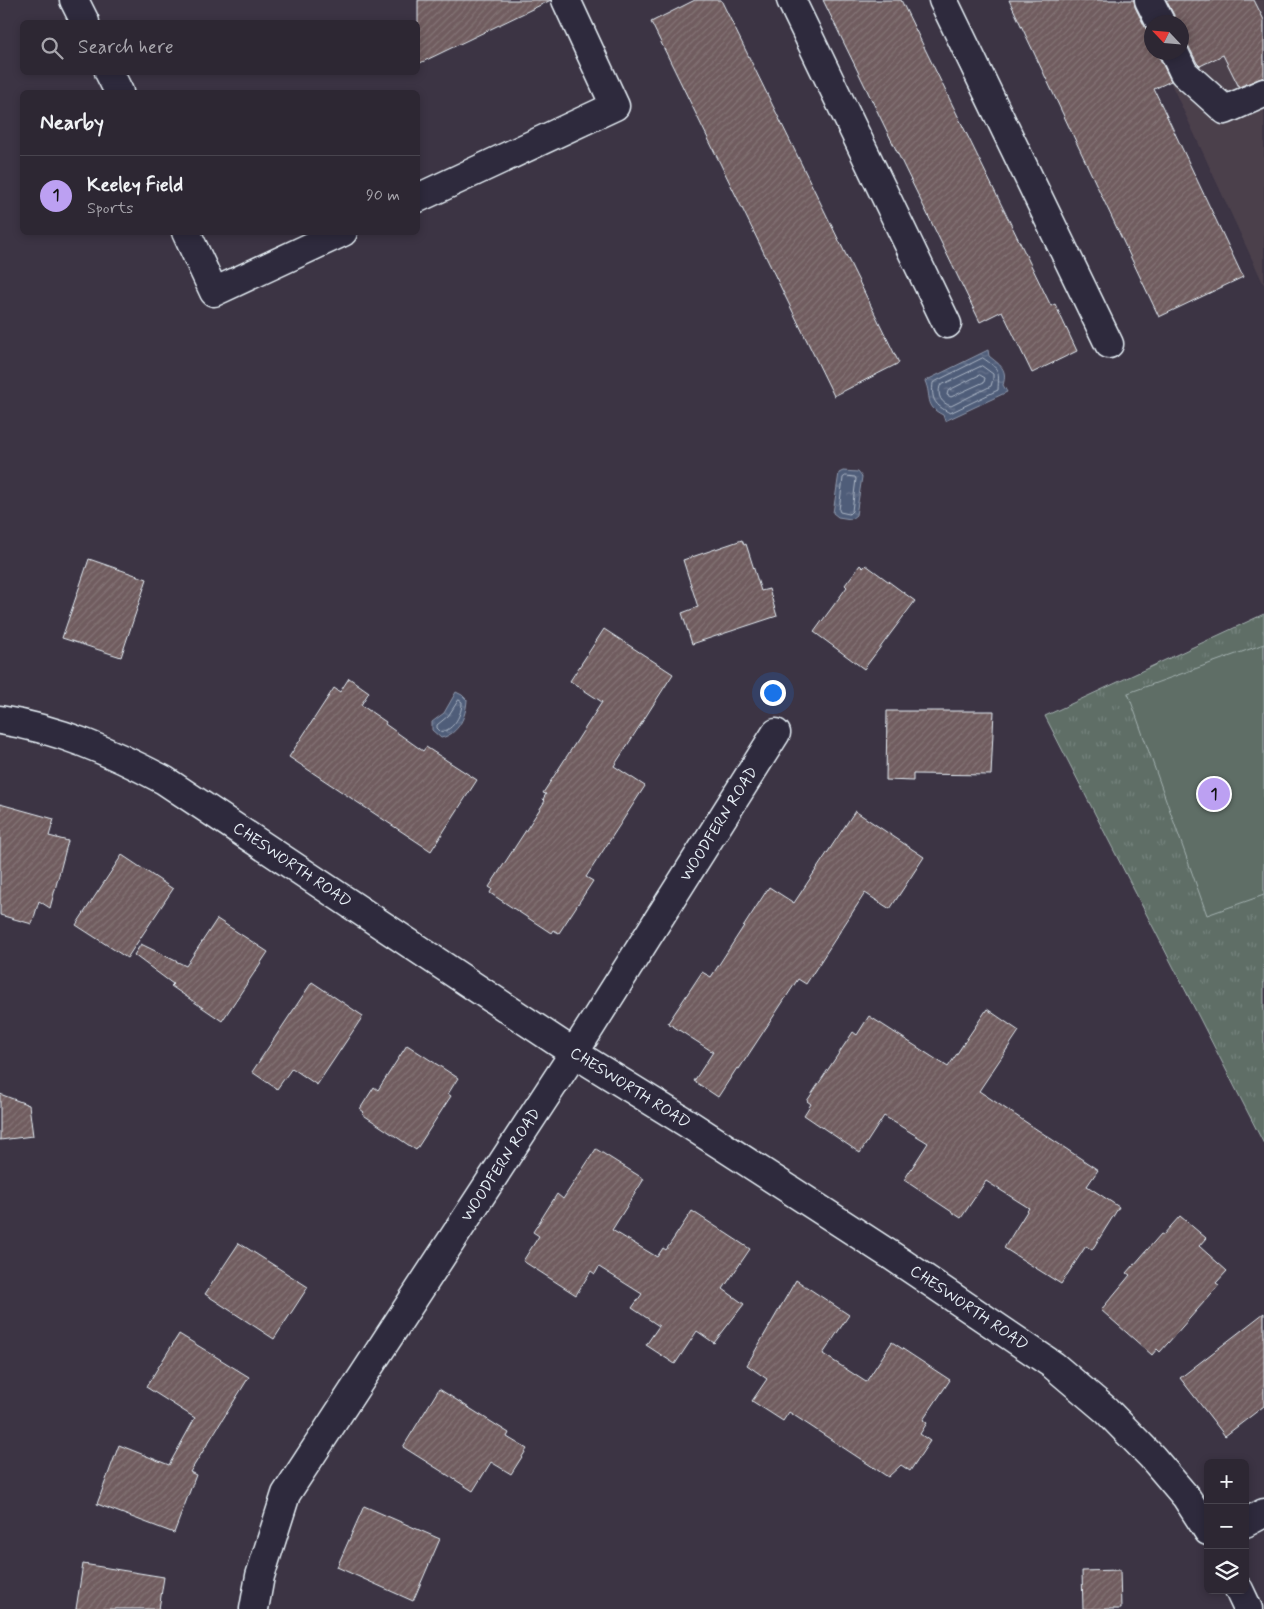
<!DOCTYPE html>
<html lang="en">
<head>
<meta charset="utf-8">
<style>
  :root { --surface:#2d2733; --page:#39333f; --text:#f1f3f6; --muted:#a7a5ac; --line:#48444e; --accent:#bca0f2 }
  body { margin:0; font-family:Mynerve,sans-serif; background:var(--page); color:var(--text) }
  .controls { position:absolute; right:15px; bottom:15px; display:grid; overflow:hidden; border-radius:8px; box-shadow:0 2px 8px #0003 }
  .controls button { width:45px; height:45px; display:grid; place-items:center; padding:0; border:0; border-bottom:1px solid var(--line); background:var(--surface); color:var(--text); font:25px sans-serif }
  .compass { position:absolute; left:1144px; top:15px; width:45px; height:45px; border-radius:50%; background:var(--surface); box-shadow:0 2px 8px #0003; rotate:296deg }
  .you { position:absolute; left:772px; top:692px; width:18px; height:18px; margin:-12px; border:4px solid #fff; border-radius:50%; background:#1a73e8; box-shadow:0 0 0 8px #1a73e833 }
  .badge { display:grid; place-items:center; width:32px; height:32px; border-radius:50%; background:var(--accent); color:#111; font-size:16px; font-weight:700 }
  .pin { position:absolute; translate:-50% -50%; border:2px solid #fff; box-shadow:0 1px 5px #0006 }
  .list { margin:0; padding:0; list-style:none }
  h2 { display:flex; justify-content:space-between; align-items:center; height:65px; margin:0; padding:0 20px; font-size:21px }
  h2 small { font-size:16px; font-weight:400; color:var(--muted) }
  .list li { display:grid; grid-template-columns:32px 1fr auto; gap:15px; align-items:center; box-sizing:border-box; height:80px; padding:0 20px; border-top:1px solid var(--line) }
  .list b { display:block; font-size:19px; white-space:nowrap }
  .list p { margin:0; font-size:16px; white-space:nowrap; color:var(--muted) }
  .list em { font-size:16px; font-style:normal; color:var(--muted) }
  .icon { flex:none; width:28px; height:28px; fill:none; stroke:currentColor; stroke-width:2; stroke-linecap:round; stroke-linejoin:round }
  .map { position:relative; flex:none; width:1264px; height:1609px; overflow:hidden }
  .search { position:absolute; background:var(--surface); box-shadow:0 2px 8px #0003; left:20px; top:20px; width:400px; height:55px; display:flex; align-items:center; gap:12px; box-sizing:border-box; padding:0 18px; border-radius:8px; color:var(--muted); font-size:19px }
  .panel { position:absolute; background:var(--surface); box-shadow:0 2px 8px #0003; left:20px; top:90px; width:400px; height:145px; border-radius:8px }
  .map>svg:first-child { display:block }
  .built { fill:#4c404c }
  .park { fill:url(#park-tufts); stroke:#a3b0af }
  .pitch { fill:#5e6e66; stroke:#a3b0af }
  .water { fill:url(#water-ripples); stroke:#8d98ac }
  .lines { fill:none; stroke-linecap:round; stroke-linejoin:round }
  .shore { stroke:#abb6c5; stroke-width:1 }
  .building { fill:url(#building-hatch); stroke:#e8f1f8 }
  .minor-casing { stroke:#e8f1f8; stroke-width:31 }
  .minor { stroke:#2f2a3d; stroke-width:28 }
  .labels { text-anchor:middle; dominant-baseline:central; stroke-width:4; stroke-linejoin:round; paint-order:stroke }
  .street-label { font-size:16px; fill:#e8f1f8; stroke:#2f2a3d }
</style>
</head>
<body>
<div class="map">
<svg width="1264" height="1609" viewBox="0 0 1264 1609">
  <defs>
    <pattern id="park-tufts" width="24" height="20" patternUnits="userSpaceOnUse" patternTransform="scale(1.25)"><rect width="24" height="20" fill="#5e6e66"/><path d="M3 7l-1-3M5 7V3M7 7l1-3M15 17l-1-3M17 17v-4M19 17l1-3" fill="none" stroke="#75837d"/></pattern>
    <pattern id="water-ripples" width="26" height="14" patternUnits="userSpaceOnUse" patternTransform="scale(1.25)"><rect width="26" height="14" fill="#505d79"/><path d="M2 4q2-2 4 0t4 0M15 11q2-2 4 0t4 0" fill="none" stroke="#69758d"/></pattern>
    <pattern id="building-hatch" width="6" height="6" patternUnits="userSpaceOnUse" patternTransform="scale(1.25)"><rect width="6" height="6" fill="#705c5e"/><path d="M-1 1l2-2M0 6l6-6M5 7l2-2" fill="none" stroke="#847476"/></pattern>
  </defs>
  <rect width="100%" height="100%" fill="#3c3444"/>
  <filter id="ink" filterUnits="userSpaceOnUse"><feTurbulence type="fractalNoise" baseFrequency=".02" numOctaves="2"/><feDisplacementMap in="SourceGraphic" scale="10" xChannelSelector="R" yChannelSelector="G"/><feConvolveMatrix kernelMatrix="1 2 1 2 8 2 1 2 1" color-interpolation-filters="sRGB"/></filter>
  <g filter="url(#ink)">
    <!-- built -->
    <path class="built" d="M 1133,0 L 1264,0 L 1264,285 L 1157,53 L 1182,52 L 1182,22 L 1152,22 L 1151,41 Z"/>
    <!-- park -->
    <path class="park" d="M 1264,614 L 1264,1144 L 1045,716 Z"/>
    <!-- pitch -->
    <path class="pitch" d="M 1264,644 L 1264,895 L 1207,915 L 1128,693 Z"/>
    <!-- water -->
    <g class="water">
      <path d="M 988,350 L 989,356 C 1000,365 1008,369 1003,385 L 1007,392 L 945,421 L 943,415 C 924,406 932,397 925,381 Z"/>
      <path d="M 843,471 L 858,472 L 862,477 L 856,515 L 851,519 L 838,517 L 833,513 L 839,473 Z"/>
      <path d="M 456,692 L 462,695 L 467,700 C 466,716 459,734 441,738 L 432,730 L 432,722 L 444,713 Z"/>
    </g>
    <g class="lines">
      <!-- shore -->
      <g class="shore">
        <path d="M 983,358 C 1000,370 999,370 998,390 L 950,413 C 935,405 931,400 933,383 Z"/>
        <path d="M 982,366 L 993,374 L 993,379 L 991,386 L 951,406 C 941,403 937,396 940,386 Z"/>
        <path d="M 980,375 L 985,378 L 984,382 L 951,397 L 947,395 L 948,391 Z"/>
        <path d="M 846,476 L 855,477 L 856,479 L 852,511 L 849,514 L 840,512 L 839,510 L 843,478 Z"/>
        <path d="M 459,700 L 462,702 C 462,714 454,730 441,732 L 437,728 L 437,725 L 448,716 Z"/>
      </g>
    </g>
    <!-- building -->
    <g class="building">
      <path d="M 418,0 L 551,0 L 418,64 Z"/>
      <path d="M 695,0 L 721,0 L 899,363 L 834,396 L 651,22 Z"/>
      <path d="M 823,0 L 901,0 L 1051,306 L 1055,304 L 1077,351 L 1032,373 L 1002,311 L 980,322 Z"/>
      <path d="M 1009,0 L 1134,0 L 1135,7 L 1146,29 L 1152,35 L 1152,52 L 1159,52 L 1160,59 L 1171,81 L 1154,89 L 1243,277 L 1159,317 Z"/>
      <path d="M 1166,0 L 1254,0 L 1264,20 L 1264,77 L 1239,87 L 1223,55 L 1200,66 L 1197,63 L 1188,45 L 1182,39 L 1182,22 L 1176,22 L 1174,15 Z"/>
      <path d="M 742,540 L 744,545 L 746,544 L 761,591 L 769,589 L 777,616 L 692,644 L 682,613 L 698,607 L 683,560 Z"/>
      <path d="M 89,559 L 147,579 L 121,657 L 62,638 Z"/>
      <path d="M 860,565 L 863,568 L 866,565 L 915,601 L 864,669 L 814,632 L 847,587 L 845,585 Z"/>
      <path d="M 604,629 L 673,674 L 614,766 L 645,786 L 586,877 L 593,881 L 559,933 L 553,930 L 551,933 L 490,893 L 492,889 L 489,887 L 545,801 L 543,799 L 546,794 L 543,793 L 602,702 L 570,681 Z"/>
      <path d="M 349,678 L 369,692 L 361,705 L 386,722 L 385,724 L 423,751 L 426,747 L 477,780 L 431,851 L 289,757 L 334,688 L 340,692 Z"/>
      <path d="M 887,711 L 994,711 L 991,775 L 913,774 L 913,781 L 886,780 Z"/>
      <path d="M 0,804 L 54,819 L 49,836 L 68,841 L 50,908 L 39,901 L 32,924 L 0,915 Z"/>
      <path d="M 855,811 L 924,857 L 890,909 L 865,893 L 806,984 L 798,979 L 739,1069 L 737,1068 L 718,1097 L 694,1081 L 713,1052 L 668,1023 L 702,972 L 711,977 L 769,887 L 794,903 Z"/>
      <path d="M 122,855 L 173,889 L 127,958 L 76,925 Z"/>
      <path d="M 217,919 L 268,952 L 222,1021 L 171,986 L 173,984 L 134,955 L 141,944 L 186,966 Z"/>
      <path d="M 312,982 L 363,1016 L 317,1085 L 292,1068 L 277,1089 L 252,1072 Z"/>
      <path d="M 987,1009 L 1019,1031 L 979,1091 L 1098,1170 L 1087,1186 L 1119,1207 L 1092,1250 L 1086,1246 L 1061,1284 L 1004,1248 L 1029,1208 L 986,1181 L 961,1218 L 904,1180 L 928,1143 L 884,1116 L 860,1153 L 804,1115 L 811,1104 L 807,1101 L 853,1032 L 857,1035 L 869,1016 L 948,1067 Z"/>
      <path d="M 407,1045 L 458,1078 L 448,1094 L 451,1096 L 416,1150 L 362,1114 L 364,1112 L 360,1109 L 374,1087 L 378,1090 Z"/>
      <path d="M 0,1094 L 29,1105 L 33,1136 L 0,1140 Z"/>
      <path d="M 596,1149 L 644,1179 L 612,1230 L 657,1257 L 663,1248 L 666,1250 L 692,1211 L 750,1249 L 723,1289 L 744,1304 L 714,1343 L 697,1331 L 675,1364 L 646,1345 L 659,1326 L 632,1308 L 642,1294 L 599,1267 L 595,1274 L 591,1271 L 576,1295 L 523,1261 L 539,1236 L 533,1232 L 557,1194 L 563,1199 Z"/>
      <path d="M 1180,1216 L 1206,1238 L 1199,1246 L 1227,1271 L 1216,1283 L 1219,1285 L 1160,1352 L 1157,1349 L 1152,1355 L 1101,1310 L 1130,1275 L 1127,1273 L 1161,1234 L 1163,1235 Z"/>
      <path d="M 239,1243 L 308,1287 L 274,1339 L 205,1294 Z"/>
      <path d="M 796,1280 L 849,1315 L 823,1354 L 866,1382 L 892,1342 L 950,1380 L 923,1420 L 927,1423 L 920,1434 L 930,1441 L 910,1471 L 901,1465 L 888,1477 L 789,1412 L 783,1421 L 752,1401 L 767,1379 L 747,1365 Z"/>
      <path d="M 1264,1313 L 1264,1406 L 1225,1436 L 1180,1378 Z"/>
      <path d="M 179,1334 L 249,1377 L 190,1472 L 196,1475 L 174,1533 L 97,1504 L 119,1445 L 169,1465 L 195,1418 L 146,1387 Z"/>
      <path d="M 439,1389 L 509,1433 L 507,1437 L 527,1449 L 511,1474 L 491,1462 L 473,1491 L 403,1447 Z"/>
      <path d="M 364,1506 L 440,1539 L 413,1601 L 337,1567 Z"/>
      <path d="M 83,1564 L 164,1577 L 159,1609 L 76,1609 Z"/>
      <path d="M 1120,1570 L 1121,1609 L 1083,1609 L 1082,1571 Z"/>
    </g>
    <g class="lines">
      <!-- minor casing -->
      <g class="minor-casing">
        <g id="minor">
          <path d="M 74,0 L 85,22"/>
          <path d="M 791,0 L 947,324"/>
          <path d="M 943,0 L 1109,344"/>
          <path d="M 1149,0 L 1160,22"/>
          <path d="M 1174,52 L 1184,73 L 1225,110 L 1264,93"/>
          <path d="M 109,72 L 119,92"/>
          <path d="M 418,198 L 615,106 L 566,0"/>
          <path d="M 186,232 L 214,292 L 343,232"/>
          <path d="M 0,720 C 59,729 111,752 164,780 L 574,1053 L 687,1123 L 892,1256 L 1053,1365 L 1106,1410 L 1152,1457 L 1186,1497 L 1208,1531"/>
          <path d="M 1245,1523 L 1264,1513"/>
          <path d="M 1239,1590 L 1248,1609"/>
          <path d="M 254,1609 L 260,1576 L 286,1494 L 574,1053 L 776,733"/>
        </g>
      </g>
      <!-- minor -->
      <use href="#minor" class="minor"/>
    </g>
  </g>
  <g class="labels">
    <!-- street labels -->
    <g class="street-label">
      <text transform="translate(719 824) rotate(-58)">WOODFERN ROAD</text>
      <text transform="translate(292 865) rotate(34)">CHESWORTH ROAD</text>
      <text transform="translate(630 1088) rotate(32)">CHESWORTH ROAD</text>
      <text transform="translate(501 1165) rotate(-57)">WOODFERN ROAD</text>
      <text transform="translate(969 1308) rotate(34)">CHESWORTH ROAD</text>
    </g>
  </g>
</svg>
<div class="controls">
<button>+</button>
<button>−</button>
<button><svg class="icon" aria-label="layers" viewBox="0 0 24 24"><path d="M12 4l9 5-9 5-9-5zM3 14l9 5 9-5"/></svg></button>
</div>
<svg class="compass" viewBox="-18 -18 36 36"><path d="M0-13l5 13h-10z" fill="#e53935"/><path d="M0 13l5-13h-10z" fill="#a7a5ac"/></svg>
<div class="you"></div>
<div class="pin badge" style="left:1214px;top:794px">1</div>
<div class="search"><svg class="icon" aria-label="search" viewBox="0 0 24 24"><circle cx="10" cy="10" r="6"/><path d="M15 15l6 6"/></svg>Search here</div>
<section class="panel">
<h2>Nearby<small></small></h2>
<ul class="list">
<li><span class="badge">1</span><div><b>Keeley Field</b><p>Sports</p></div><em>90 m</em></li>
</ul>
</section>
</div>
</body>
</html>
